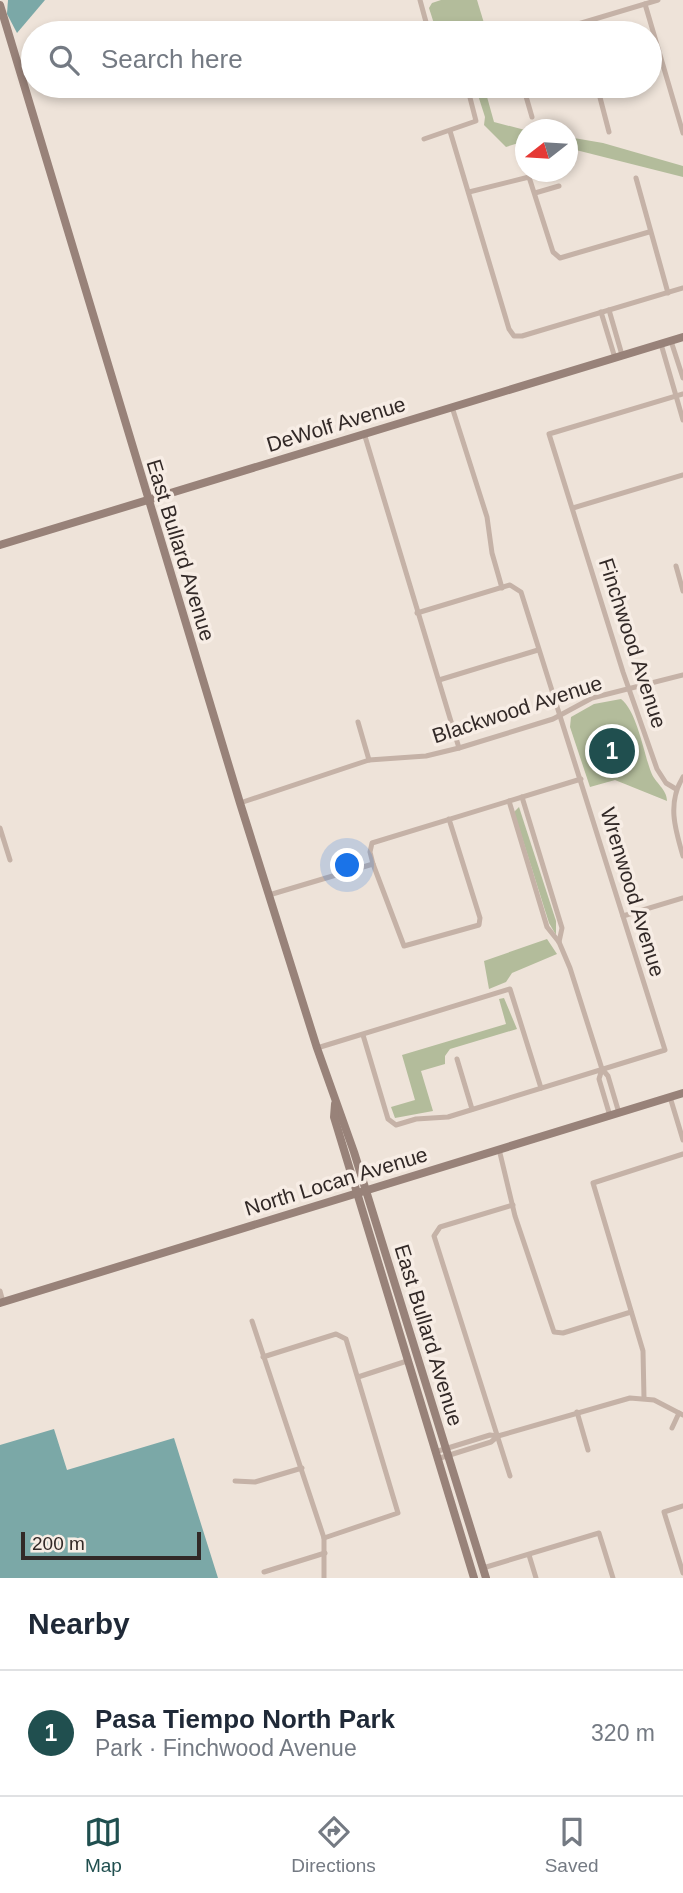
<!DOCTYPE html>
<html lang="en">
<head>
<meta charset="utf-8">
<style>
  :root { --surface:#fff; --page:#f6f6f7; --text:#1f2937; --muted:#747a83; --line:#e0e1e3; --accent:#204f4f }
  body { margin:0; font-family:Helvetica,sans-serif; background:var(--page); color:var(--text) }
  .compass { position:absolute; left:515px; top:119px; width:63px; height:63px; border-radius:50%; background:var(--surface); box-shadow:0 4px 10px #0003; rotate:253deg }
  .scale { position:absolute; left:21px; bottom:18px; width:180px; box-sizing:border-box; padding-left:7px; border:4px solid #322927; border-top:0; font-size:19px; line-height:24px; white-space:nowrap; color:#322927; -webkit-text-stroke:5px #f7ede5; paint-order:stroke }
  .you { position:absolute; left:348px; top:866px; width:24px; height:24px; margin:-18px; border:5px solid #fff; border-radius:50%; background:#1a73e8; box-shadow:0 0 0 10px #1a73e833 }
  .badge { display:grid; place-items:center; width:46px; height:46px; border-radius:50%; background:var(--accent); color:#fff; font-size:23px; font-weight:700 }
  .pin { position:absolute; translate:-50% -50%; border:4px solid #fff; box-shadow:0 2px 7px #0006 }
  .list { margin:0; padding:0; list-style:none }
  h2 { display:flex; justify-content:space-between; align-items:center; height:91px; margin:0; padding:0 28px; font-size:30px }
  h2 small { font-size:23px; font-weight:400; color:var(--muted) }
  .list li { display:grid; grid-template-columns:46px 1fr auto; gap:21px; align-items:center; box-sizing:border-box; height:126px; padding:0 28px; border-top:2px solid var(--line) }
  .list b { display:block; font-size:26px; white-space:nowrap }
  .list p { margin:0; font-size:23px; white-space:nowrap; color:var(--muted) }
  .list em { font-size:23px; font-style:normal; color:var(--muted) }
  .icon { flex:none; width:38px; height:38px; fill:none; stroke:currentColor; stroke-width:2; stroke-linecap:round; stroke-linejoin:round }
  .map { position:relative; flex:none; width:683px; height:1578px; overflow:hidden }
  .search { position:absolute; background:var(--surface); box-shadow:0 4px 10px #0003; left:21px; right:21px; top:21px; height:77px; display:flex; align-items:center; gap:18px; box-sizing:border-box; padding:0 24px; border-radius:38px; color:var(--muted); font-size:26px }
  .sheet { height:217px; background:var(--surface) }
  nav { display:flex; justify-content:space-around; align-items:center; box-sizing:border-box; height:98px; border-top:2px solid var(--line); background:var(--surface); font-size:19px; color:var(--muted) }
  nav a { display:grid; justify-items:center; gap:4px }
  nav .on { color:var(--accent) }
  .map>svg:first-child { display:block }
  .green { fill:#b3bc9b }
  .water { fill:#7ba8a7 }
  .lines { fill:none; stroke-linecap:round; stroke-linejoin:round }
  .street { stroke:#c5b2a7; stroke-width:5 }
  .secondary { stroke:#988279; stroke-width:8 }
  .labels { text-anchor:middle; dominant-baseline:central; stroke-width:7; stroke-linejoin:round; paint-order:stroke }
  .street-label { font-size:21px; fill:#322927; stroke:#f7ede5 }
</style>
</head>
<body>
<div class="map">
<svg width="683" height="1578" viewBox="0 0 683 1578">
  <rect width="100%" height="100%" fill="#eee3d9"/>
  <!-- green -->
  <g class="green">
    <path d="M 441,0 L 477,0 L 487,33 L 437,33 L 429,8 L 432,3 Z"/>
    <path d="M 475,86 L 484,86 L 494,122 L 525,130 L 525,141 L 506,147 L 484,125 L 485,117 Z"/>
    <path d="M 568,137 L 603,143 L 683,166 L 683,177 L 568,148 Z"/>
    <path d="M 621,699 C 637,711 644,754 651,772 C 655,783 667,789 667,801 L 615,780 L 590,787 L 570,727 L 571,717 L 594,704 Z"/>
    <path d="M 519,807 L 556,921 L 556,935 L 549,923 L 514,812 Z"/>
    <path d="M 547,939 L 557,954 L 512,973 L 506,982 L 489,989 L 484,961 Z"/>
    <path d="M 504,998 L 517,1029 L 450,1049 L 445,1056 L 445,1064 L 421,1071 L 433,1111 L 395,1118 L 391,1107 L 415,1100 L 402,1055 L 506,1024 L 499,999 Z"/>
  </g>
  <!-- water -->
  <g class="water">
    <path d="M 8,0 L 45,0 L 17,33 L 7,14 Z"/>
    <path d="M 54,1429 L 67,1470 L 174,1438 L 218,1578 L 0,1578 L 0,1445 Z"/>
  </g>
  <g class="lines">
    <!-- street -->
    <g class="street">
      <path d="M 420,0 L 429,33"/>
      <path d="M 645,4 L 683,133"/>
      <path d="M 548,33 L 658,0"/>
      <path d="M 523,86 L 532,117"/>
      <path d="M 597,86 L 609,132"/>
      <path d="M 450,131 L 509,329 L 514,336 L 522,336 L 683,288"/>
      <path d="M 424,139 L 476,121 L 467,86"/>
      <path d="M 636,178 L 668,293"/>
      <path d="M 469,192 L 529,177 L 553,252 L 560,258 L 649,232"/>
      <path d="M 535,193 L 559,186"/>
      <path d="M 609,310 L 622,355"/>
      <path d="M 601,312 L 615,358"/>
      <path d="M 671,341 L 683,378"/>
      <path d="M 661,344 L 683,420"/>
      <path d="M 452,407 L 487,517 L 492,553 L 502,588"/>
      <path d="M 364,433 L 459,748"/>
      <path d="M 573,508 L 683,475"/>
      <path d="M 676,566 L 683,591"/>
      <path d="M 439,680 L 538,650"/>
      <path d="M 358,722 L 369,760"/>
      <path d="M 683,777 C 667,803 675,829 683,856"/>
      <path d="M 676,789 L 666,783 L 657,769 L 623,672 L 549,434 L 683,394"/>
      <path d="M 522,797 L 562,928 L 559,942"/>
      <path d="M 509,801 L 547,927 L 559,942 L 570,968 L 602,1069 L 608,1076 L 619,1113"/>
      <path d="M 240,803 L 369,760 L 426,756 L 459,748 L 553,719 L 592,698 L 683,675"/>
      <path d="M 449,819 L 480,918 L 479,925 L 404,946 L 373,864 L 370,852 L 372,843 L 581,779"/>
      <path d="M 0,828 L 10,860"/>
      <path d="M 269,895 L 373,864"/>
      <path d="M 623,916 L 683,898"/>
      <path d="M 363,1035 L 388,1119 L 396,1125 L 416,1119 L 448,1117 L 665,1050 L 521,592 L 510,585 L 417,613"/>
      <path d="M 317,1048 L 510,989 L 541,1088"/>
      <path d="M 457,1059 L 472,1109"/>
      <path d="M 602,1069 L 599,1079 L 610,1116"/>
      <path d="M 670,1097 L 683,1140"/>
      <path d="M 499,1149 L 515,1216 L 554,1332 L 563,1333 L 631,1312"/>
      <path d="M 0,1291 L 3,1302"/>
      <path d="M 252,1321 L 324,1538 L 324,1578"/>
      <path d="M 263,1357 L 336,1334 L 346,1339 L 398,1513 L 324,1538"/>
      <path d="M 358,1377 L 407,1361"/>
      <path d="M 644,1398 L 643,1351 L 593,1183 L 683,1154"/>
      <path d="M 577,1412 L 588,1450"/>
      <path d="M 672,1428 L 679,1413"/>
      <path d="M 435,1452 L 490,1435 L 498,1436 L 630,1398 L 654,1400 L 683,1415"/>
      <path d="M 437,1459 L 491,1442 L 498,1436"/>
      <path d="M 510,1476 L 434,1236 L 440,1227 L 513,1205"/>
      <path d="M 235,1481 L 255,1482 L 302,1468"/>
      <path d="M 683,1506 L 664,1512 L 683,1573"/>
      <path d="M 529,1555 L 536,1578"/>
      <path d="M 483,1568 L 599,1533 L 613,1578"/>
      <path d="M 264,1572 L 325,1553"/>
    </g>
    <!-- secondary -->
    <g class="secondary">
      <path d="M 0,5 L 240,803 L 317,1048 L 354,1152 L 486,1578"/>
      <path d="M 0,545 L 683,337"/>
      <path d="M 335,1104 L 334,1117 L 474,1578"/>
      <path d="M 0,1303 L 683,1093"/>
    </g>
  </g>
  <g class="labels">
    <!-- street labels -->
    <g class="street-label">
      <text transform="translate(336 424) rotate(-17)">DeWolf Avenue</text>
      <text transform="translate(181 550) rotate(73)">East Bullard Avenue</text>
      <text transform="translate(633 643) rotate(72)">Finchwood Avenue</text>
      <text transform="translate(517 709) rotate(-18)">Blackwood Avenue</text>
      <text transform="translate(633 892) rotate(73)">Wrenwood Avenue</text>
      <text transform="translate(336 1181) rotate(-17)">North Locan Avenue</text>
      <text transform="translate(429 1335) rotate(73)">East Bullard Avenue</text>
    </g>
  </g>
</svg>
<svg class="compass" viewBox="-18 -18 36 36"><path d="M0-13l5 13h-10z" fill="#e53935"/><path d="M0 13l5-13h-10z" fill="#747a83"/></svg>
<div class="scale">200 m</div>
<div class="you"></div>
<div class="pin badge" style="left:612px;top:751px">1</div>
<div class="search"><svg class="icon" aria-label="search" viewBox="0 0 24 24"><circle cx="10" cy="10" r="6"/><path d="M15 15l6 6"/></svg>Search here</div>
</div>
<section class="sheet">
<h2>Nearby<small></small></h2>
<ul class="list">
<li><span class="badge">1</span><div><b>Pasa Tiempo North Park</b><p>Park · Finchwood Avenue</p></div><em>320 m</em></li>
</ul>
</section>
<nav>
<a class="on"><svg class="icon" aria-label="map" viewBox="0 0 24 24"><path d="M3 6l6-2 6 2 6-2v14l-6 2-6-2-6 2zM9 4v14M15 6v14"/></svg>Map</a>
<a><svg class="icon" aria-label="directions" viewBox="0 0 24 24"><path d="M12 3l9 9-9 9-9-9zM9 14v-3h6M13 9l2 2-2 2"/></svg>Directions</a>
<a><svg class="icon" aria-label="saved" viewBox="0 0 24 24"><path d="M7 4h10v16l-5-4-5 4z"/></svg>Saved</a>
</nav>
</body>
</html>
